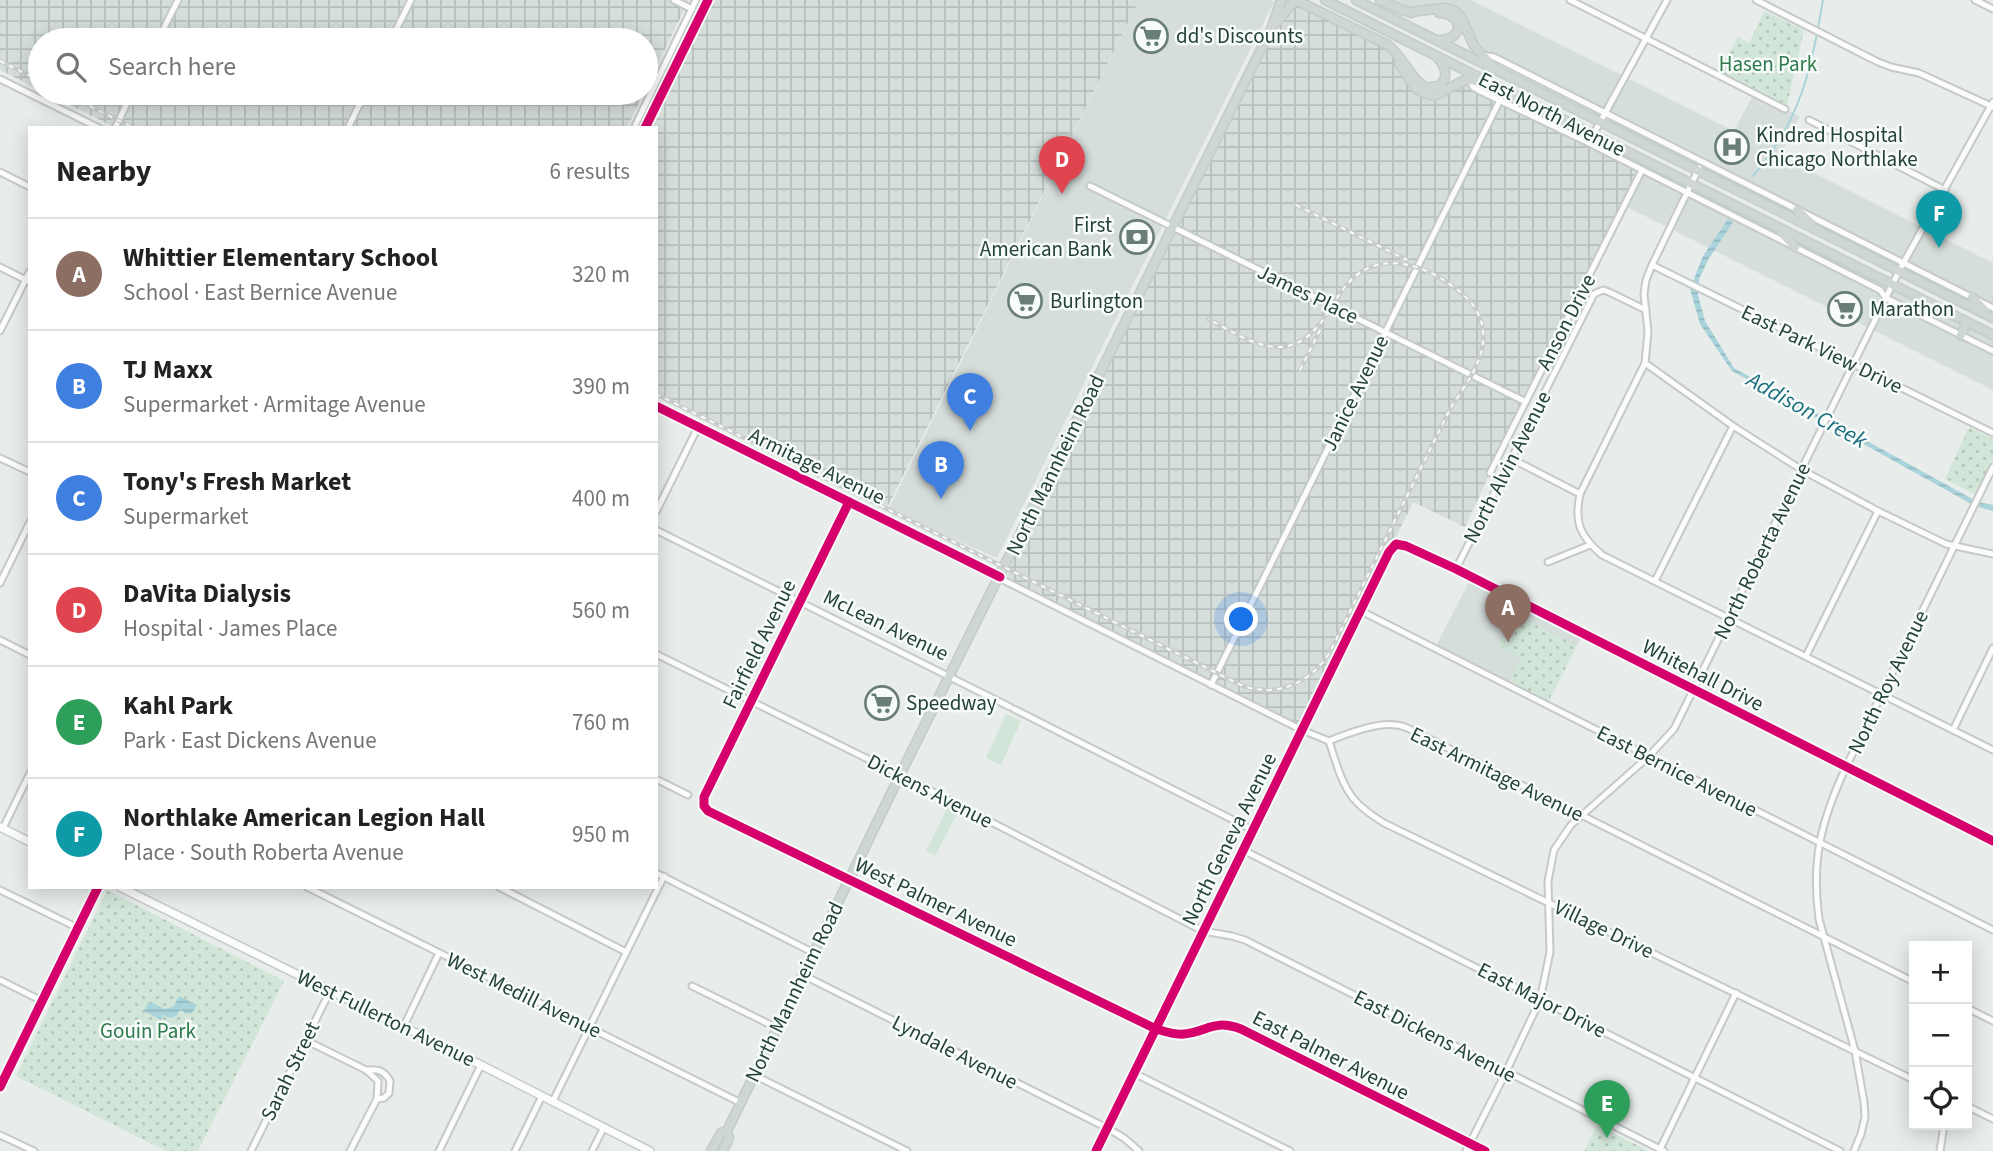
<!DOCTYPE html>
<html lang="en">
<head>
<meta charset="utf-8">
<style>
  :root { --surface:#fff; --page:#f2f2f2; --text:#222; --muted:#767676; --line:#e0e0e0; --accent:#111827 }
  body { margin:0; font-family:"Source Sans 3",sans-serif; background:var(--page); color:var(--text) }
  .controls { position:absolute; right:21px; bottom:21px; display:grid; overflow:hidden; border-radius:0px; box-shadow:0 4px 18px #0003 }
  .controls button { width:63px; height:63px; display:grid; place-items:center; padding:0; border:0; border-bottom:2px solid var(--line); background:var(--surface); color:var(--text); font:35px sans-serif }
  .you { position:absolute; left:1242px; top:620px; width:24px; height:24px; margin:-18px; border:5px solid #fff; border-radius:50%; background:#1a73e8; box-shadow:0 0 0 10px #1a73e833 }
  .badge { display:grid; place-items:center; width:46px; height:46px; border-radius:50%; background:var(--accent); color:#fff; font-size:23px; font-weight:700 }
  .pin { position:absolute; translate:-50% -58px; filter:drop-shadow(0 2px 4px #0008) }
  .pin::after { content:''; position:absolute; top:37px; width:24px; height:21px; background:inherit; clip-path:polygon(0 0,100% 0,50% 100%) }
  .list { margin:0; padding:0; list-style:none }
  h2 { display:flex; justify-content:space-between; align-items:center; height:91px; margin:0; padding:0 28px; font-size:30px }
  h2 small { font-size:23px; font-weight:400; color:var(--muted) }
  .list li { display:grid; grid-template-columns:46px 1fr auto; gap:21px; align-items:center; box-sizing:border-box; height:112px; padding:0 28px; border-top:2px solid var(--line) }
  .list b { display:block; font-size:26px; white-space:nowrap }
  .list p { margin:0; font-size:23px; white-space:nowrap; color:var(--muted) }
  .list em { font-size:23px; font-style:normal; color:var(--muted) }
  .icon { flex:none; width:38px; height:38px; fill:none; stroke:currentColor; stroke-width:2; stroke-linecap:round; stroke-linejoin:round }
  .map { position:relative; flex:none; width:1993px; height:1151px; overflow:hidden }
  .search { position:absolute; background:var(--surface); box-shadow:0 4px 18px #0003; left:28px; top:28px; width:630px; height:77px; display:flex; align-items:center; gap:18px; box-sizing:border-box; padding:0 24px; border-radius:38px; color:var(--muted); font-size:26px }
  .panel { position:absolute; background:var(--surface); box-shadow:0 4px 18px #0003; left:28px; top:126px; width:630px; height:763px; border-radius:0px }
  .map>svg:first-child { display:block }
  .built { fill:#d6dedb }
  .industrial { fill:url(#industrial-grid) }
  .green { fill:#d1e6d8 }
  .park { fill:url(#park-dots) }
  .water { fill:url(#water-rules) }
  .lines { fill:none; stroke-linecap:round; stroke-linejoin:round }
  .stream { stroke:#a9d4db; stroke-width:2 }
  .street-casing { stroke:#c5cac8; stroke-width:9 }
  .secondary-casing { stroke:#c3cbc8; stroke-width:10 }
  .primary-casing { stroke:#c3ccc9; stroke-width:11 }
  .street { stroke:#fcfcfc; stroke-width:5 }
  .secondary { stroke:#fcfcfc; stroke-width:7 }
  .primary { stroke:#cfd7d5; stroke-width:8 }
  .rail-casing { stroke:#c9cdcc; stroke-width:4.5 }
  .rail { stroke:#f7fbf9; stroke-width:2; stroke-dasharray:5; stroke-linecap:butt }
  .cycleway-casing { stroke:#f7fbf9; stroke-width:13 }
  .cycleway { stroke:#d6006c; stroke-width:9 }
  .labels { text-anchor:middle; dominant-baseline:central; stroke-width:5; stroke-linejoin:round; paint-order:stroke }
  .poi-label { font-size:21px; fill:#24423a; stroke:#f7fbf9; text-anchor:start }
  .park-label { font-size:21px; fill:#2d7a4b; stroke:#f7fbf9 }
  .street-label { font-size:21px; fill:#24423a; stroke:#f7fbf9 }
  .water-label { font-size:23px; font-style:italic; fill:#1c6f80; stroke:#f7fbf9 }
</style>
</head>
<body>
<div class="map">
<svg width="1993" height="1151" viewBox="0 0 1993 1151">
  <defs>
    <pattern id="industrial-grid" width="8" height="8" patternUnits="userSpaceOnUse" patternTransform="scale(1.75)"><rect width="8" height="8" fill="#d6dedb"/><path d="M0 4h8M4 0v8" fill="none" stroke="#b8c0bd"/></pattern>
    <pattern id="park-dots" width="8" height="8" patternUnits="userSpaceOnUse" patternTransform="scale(1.75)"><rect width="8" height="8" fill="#d1e6d8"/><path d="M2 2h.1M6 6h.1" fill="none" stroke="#b3c6ba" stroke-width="1.8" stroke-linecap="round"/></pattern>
    <pattern id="water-rules" width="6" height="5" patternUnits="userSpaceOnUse" patternTransform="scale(1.75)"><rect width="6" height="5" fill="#a9d4db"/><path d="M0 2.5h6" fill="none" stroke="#91b7bd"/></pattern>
  </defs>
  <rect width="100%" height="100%" fill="#e8edeb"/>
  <!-- built -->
  <g class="built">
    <path d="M 1139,0 L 1270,0 L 1274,2 L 997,558 L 888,510 Z"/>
    <path d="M 1381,0 L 1471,0 L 1734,131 L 1754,93 L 1800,116 L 1780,156 L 1993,263 L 1993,318 L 1899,271 L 1904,264 L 1494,57 L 1482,55 L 1458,13 L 1410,12 Z"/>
    <path d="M 1649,163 L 1993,335 L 1993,390 L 1625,206 L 1642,170 Z"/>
    <path d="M 1469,582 L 1581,638 L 1548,702 L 1436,646 Z"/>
  </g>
  <!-- industrial -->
  <g class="industrial">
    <path d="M 0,0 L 689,0 L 646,89 L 646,40 L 40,40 L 40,90 L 0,70 Z"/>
    <path d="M 711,0 L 1139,0 L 888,506 L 656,392 L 656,128 L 648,128 Z"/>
    <path d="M 1286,0 L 1296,0 L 1378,40 L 1394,55 L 1429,95 L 1465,80 L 1473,87 L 1642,170 L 1490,473 L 1465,527 L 1413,502 L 1302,730 L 1000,577 Z"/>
    <path d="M 46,93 L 644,93 L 627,128 L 116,128 Z"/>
  </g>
  <!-- green -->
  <g class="green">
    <path d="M 1006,714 L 1021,721 L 1001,765 L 986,758 Z"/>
    <path d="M 949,805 L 959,810 L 935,856 L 926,851 Z"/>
  </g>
  <!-- park -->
  <g class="park">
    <path d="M 1764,11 L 1804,30 L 1787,105 L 1719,71 L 1738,37 L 1749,43 Z"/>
    <path d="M 1969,427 L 1993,439 L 1993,460 L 1976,495 L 1945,479 Z"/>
    <path d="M 1517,615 L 1577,646 L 1548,702 L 1510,683 L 1521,659 L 1499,645 Z"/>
    <path d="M 107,890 L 284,981 L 198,1151 L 166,1151 L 16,1076 Z"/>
    <path d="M 1597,1125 L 1649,1151 L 1584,1151 Z"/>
  </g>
  <!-- water -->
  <g class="water">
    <path d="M 1728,219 L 1733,222 L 1708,260 L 1699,279 L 1698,295 L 1705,321 L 1734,368 L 1978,502 L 1993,505 L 1993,511 L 1975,506 L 1732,371 L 1700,324 L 1690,289 L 1703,256 Z"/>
    <path d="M 179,996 L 197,1005 L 192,1013 L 189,1014 L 180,1010 L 176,1016 L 170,1018 L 163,1015 L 161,1020 L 144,1011 L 148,1003 L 151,1002 L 165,1009 L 174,1006 Z"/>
  </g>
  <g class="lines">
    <!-- stream -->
    <path class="stream" d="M 1753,176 C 1801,120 1811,70 1823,0"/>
    <!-- street casing -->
    <g class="street-casing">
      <g id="street">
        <path d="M 674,0 L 692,9"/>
        <path d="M 1570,0 L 1785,109"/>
        <path d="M 1756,0 L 1878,62 L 1891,67 L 1919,73 L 1993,107"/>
        <path d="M 1975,0 L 1993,9"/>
        <path d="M 158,40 L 178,0"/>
        <path d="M 391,40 L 411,0"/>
        <path d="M 1482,55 L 1494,57 L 1993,308"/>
        <path d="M 0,79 L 99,128"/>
        <path d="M 1470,80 L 1473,87 L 1480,91 L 1589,143 L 1880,290 L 1886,298 L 1993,351"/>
        <path d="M 1809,120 L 1945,190"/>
        <path d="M 115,128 L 132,93"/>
        <path d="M 348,128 L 365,93"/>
        <path d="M 634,128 L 696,0"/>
        <path d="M 1592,137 L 1667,0"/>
        <path d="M 0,172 L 30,187"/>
        <path d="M 1090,186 L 1526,402"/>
        <path d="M 1652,265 L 1993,433"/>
        <path d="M 0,267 L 30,282"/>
        <path d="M 0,331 L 30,271"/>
        <path d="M 1645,363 L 1733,426 L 1802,470 L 1878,511 L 1946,544 L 1993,554"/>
        <path d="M 656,406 L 1302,730 L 1329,741 C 1346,734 1377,722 1396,725 C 1401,725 1407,728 1412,730 L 1914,982"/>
        <path d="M 0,458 L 30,472"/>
        <path d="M 1512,459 L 1580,494 C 1574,523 1580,536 1602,555 L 1993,750"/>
        <path d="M 1490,473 L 1642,170"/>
        <path d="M 1580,494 L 1645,363 L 1648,332 L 1644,294 L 1646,280 L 1652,265 L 1699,168"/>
        <path d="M 849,502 L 704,797 L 704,806 L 708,811 L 1156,1029 C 1166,1032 1174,1035 1184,1034 C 1209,1031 1213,1019 1241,1029 L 1485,1151"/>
        <path d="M 656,512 L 698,427"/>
        <path d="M 656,530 L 1010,707"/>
        <path d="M 1548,562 L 1590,545"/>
        <path d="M 1456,569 L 1594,294 L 1603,290 L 1609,292 L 1646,310"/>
        <path d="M 1655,581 L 1733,426"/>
        <path d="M 0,583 L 30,522"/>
        <path d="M 1361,611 L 1993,930"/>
        <path d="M 0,640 L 30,655"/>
        <path d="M 656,654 L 900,775 L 1203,931 L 1232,936 L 1245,940 L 1664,1151"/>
        <path d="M 1806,656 L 1878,511"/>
        <path d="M 1211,685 L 1500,100"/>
        <path d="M 1014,709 L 1253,830"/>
        <path d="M 1953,730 L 1993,648"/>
        <path d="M 1329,741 C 1335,759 1341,783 1353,798 C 1362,809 1373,816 1384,823 L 1914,1080"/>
        <path d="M 656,779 L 688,795"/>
        <path d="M 3,828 L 30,773"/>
        <path d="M 1243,850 L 1840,1151"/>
        <path d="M 656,873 L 814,953"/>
        <path d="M 307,887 L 741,1103"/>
        <path d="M 499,887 L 626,952"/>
        <path d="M 0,890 L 78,928"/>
        <path d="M 803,975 L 1107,1128 L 1124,1138 L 1139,1151"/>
        <path d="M 0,980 L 42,1001"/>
        <path d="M 692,986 L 777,1028"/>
        <path d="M 1967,1008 L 1993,1021"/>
        <path d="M 403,1028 L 439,953"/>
        <path d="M 305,1040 L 366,1070 L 378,1081 L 377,1099 L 350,1151"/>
        <path d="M 366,1070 C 378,1069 384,1070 390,1081 L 389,1093 L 384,1098 L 377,1099"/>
        <path d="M 1134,1073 L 1290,1151"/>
        <path d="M 754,1075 L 907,1151"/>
        <path d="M 0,1087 L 98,887"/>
        <path d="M 553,1101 L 664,876"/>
        <path d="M 1967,1106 L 1993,1119"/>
        <path d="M 0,1135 L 34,1151"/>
        <path d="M 1660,1149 L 1736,993"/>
        <path d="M 251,1151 L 330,991"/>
        <path d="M 439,1151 L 481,1065"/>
        <path d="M 515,1151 L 542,1096"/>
        <path d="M 592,1151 L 604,1127"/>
        <path d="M 1096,1151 L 1389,552 L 1396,544 L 1406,546 L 1456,569 L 1993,841"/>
        <path d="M 1466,1151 L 1506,1072 L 1540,1000 L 1550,952 L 1548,881 L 1554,850 L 1571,825 L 1648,757 L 1674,729 L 1899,271 L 1993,102"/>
        <path d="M 1854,1151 L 1861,1134 L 1865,1117 L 1864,1102 L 1855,1051 L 1819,919 C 1811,860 1821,821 1846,767 L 1993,467"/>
        <path d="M 1940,1151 L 1944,1125"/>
      </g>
    </g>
    <!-- secondary casing -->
    <g class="secondary-casing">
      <g id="secondary">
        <path d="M 0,827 L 30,842"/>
        <path d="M 120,887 L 481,1065 L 650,1151"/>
      </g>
    </g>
    <!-- primary casing -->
    <g class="primary-casing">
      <g id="primary">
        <path d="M 1296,0 L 1388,45 C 1403,57 1410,78 1426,88 L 1439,86 C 1449,77 1446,68 1438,58"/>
        <path d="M 1325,0 L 1993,335"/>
        <path d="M 1356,0 L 1993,318"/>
        <path d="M 1380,0 L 1402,10 L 1412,13"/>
        <path d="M 1410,12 L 1445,8 L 1454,10 L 1461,17 L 1474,46 L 1492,65"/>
        <path d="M 1439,13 C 1464,14 1465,40 1439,40"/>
        <path d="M 1277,22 L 1295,0"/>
        <path d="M 1399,63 L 1416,89 L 1429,95 L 1436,95 L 1465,80 L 1482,81"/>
        <path d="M 1797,210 L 1812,224"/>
        <path d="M 1782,233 L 1795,247"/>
        <path d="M 1972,297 L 1985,311"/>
        <path d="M 1961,335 L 1965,327 L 1965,321"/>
        <path d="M 711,1151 L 721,1133 L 727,1131 L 900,775 L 1272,27 L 1281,0"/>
        <path d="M 723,1151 L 729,1138 L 727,1131"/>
      </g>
    </g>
    <!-- street -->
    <use href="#street" class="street"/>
    <!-- secondary -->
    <use href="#secondary" class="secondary"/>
    <!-- primary -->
    <use href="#primary" class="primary"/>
    <!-- rail casing -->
    <g class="rail-casing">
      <g id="rail">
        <path d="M 0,61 L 40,81"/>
        <path d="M 63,93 L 134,128"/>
        <path d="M 1296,205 L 1407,260"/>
        <path d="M 1300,370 L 1321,328"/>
        <path d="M 656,394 L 1243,686 C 1278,698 1313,682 1331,650 L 1450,409 C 1462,390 1481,366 1483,342 C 1485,310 1467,295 1442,279 C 1420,266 1396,258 1371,267 C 1331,282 1331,335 1288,346 C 1261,352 1230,330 1208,319"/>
      </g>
    </g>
    <!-- rail -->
    <use href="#rail" class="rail"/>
    <!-- cycleway casing -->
    <g class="cycleway-casing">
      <g id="cycleway">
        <path d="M 645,128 L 708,0"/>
        <path d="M 656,406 L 1000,577"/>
        <path d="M 849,502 L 704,797 L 704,806 L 708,811 L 1156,1029 C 1166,1032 1174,1035 1184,1034 C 1209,1031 1213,1019 1241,1029 L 1485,1151"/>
        <path d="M 0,1087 L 98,887"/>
        <path d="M 1096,1151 L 1389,552 L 1396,544 L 1406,546 L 1456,569 L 1993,841"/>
      </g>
    </g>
    <!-- cycleway -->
    <use href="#cycleway" class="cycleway"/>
  </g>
  <!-- icons -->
  <defs>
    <g id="supermarket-ring" transform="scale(1.75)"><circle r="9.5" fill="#f7fbf9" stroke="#697e78" stroke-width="1.5"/><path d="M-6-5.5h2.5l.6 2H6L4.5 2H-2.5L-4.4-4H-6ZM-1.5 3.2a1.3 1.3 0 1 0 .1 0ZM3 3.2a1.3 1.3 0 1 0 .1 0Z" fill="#697e78"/></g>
    <g id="hospital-ring" transform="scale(1.75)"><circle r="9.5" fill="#f7fbf9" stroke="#697e78" stroke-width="1.5"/><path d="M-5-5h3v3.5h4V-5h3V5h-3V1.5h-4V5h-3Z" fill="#697e78"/></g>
    <g id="bank-ring" transform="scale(1.75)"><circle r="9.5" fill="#f7fbf9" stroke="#697e78" stroke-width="1.5"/><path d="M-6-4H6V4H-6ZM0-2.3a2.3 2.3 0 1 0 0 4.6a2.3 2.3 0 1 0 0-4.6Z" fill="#697e78"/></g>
  </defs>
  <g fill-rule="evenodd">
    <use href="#supermarket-ring" x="1151" y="36"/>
    <use href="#hospital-ring" x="1732" y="147"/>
    <use href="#bank-ring" x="1137" y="237"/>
    <use href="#supermarket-ring" x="1025" y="301"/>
    <use href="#supermarket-ring" x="1845" y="309"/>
    <use href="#supermarket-ring" x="882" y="703"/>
  </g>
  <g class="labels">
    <!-- poi labels -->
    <g class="poi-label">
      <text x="1176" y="36">dd's Discounts</text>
      <text x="1756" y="135">Kindred Hospital<tspan x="1756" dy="24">Chicago Northlake</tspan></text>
      <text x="1112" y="225" text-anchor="end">First<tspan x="1112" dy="24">American Bank</tspan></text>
      <text x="1050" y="301">Burlington</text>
      <text x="1870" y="309">Marathon</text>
      <text x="906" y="703">Speedway</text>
    </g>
    <!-- park labels -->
    <g class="park-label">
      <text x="1768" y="64">Hasen Park</text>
      <text x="148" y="1031">Gouin Park</text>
    </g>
    <!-- street labels -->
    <g class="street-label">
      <text transform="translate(1552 114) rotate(27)">East North Avenue</text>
      <text transform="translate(1308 294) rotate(26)">James Place</text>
      <text transform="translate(1566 322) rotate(-63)">Anson Drive</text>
      <text transform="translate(1822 349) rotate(26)">East Park View Drive</text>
      <text transform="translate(1355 393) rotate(-64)">Janice Avenue</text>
      <text transform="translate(1055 465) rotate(-64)">North Mannheim Road</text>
      <text transform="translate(817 466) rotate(26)">Armitage Avenue</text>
      <text transform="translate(1507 467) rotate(-63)">North Alvin Avenue</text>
      <text transform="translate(1762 551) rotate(-64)">North Roberta Avenue</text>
      <text transform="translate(886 625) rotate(26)">McLean Avenue</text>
      <text transform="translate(759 644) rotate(-64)">Fairfield Avenue</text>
      <text transform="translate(1703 675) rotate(27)">Whitehall Drive</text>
      <text transform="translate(1888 682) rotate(-64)">North Roy Avenue</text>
      <text transform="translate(1677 771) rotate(27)">East Bernice Avenue</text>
      <text transform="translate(1497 774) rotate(26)">East Armitage Avenue</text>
      <text transform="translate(930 791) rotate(27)">Dickens Avenue</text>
      <text transform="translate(1229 839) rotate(-64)">North Geneva Avenue</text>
      <text transform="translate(936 902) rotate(26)">West Palmer Avenue</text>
      <text transform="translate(1604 929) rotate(26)">Village Drive</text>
      <text transform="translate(794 992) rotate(-64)">North Mannheim Road</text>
      <text transform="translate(524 995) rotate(26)">West Medill Avenue</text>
      <text transform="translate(1542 1000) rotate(27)">East Major Drive</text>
      <text transform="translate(386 1018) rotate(26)">West Fullerton Avenue</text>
      <text transform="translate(1435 1036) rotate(27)">East Dickens Avenue</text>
      <text transform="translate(955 1052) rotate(27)">Lyndale Avenue</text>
      <text transform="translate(1331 1055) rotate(27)">East Palmer Avenue</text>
      <text transform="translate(290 1071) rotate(-64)">Sarah Street</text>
    </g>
    <!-- water labels -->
    <g class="water-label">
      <text transform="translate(1807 410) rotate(29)">Addison Creek</text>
    </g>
  </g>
</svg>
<div class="controls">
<button>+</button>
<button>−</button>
<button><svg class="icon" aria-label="locate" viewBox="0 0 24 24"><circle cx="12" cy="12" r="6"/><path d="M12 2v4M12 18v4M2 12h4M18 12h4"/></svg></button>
</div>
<div class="you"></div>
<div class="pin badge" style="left:1508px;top:642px;background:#8d6e63">A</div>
<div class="pin badge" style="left:941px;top:499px;background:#3f7fe0">B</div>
<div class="pin badge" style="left:970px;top:431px;background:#3f7fe0">C</div>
<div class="pin badge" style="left:1062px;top:194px;background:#e0444e">D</div>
<div class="pin badge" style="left:1607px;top:1138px;background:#2e9e5b">E</div>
<div class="pin badge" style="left:1939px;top:248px;background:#0f9aa8">F</div>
<div class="search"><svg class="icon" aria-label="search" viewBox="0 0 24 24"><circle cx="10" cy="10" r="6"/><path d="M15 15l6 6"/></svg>Search here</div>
<section class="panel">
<h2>Nearby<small>6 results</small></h2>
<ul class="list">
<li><span class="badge" style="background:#8d6e63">A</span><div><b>Whittier Elementary School</b><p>School · East Bernice Avenue</p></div><em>320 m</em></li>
<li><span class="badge" style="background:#3f7fe0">B</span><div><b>TJ Maxx</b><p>Supermarket · Armitage Avenue</p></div><em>390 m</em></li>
<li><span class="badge" style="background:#3f7fe0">C</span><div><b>Tony's Fresh Market</b><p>Supermarket</p></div><em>400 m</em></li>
<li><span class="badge" style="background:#e0444e">D</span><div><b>DaVita Dialysis</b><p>Hospital · James Place</p></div><em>560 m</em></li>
<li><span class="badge" style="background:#2e9e5b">E</span><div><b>Kahl Park</b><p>Park · East Dickens Avenue</p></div><em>760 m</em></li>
<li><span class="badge" style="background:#0f9aa8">F</span><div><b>Northlake American Legion Hall</b><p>Place · South Roberta Avenue</p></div><em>950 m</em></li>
</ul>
</section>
</div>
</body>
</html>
